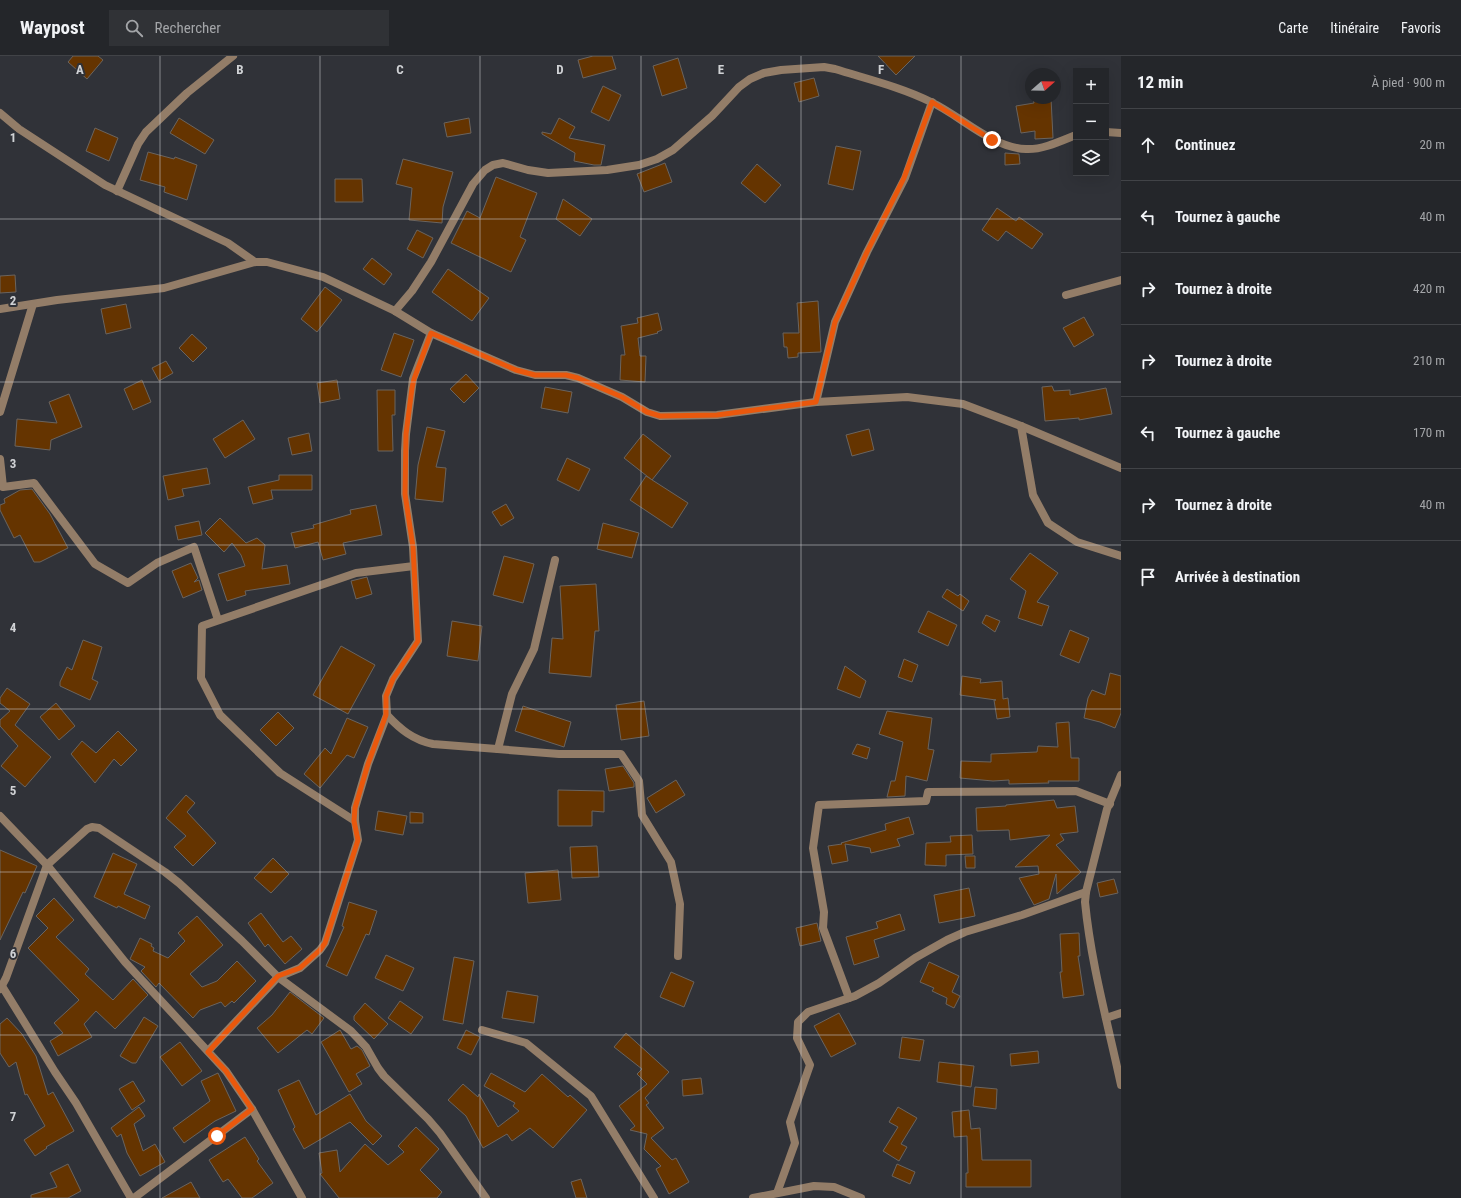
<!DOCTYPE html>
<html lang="fr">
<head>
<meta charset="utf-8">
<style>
  :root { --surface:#24262a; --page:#303236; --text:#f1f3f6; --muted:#a3a5a8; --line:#414347 }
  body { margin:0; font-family:"Roboto Condensed",sans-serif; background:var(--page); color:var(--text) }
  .controls { position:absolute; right:12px; top:12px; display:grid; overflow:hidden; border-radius:0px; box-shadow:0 4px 16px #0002 }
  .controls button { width:36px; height:36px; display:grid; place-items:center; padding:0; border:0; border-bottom:1px solid var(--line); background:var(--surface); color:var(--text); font:20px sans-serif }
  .compass { position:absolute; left:1025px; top:12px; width:36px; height:36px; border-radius:50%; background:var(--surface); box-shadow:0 4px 16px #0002; rotate:70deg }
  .stop { position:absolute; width:12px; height:12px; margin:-9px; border:3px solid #ea580c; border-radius:50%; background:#fff }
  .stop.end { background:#ea580c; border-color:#fff; box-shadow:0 1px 4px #0008 }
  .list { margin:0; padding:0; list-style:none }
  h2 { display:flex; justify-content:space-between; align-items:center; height:52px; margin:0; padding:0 16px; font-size:17px }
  h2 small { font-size:13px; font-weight:400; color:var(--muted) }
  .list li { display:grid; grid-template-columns:26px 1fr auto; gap:12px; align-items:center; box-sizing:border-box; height:72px; padding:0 16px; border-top:1px solid var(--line) }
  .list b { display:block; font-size:15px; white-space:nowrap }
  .list em { font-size:13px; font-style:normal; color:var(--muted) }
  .icon { flex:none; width:22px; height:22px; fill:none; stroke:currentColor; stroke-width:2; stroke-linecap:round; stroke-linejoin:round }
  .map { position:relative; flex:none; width:1121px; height:1142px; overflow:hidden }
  header { display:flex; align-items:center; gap:24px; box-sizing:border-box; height:56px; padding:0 20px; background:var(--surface); border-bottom:1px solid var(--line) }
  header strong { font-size:19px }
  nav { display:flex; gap:22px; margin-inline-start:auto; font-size:14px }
  .search { width:280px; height:36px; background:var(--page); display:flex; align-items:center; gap:10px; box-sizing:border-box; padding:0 14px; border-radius:0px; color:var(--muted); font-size:15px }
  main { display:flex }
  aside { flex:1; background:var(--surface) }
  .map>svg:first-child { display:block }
  .building { fill:#653400; stroke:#6a645f }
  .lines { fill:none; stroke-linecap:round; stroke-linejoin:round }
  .street { stroke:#937d68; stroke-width:8 }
  .route { stroke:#ea580c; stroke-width:5 }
  .grid { fill:none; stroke:#d0d2d5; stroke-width:1; stroke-opacity:0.55 }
  .grid-label { font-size:13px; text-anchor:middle; font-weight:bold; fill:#d0d2d5; stroke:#303238; stroke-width:4; stroke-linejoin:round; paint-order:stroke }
</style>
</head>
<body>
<header>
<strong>Waypost</strong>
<div class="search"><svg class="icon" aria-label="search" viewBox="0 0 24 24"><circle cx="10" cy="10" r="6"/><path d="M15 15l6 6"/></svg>Rechercher</div>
<nav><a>Carte</a><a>Itinéraire</a><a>Favoris</a></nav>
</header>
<main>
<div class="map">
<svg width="1121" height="1142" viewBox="0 0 1121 1142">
  <rect width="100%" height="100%" fill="#303238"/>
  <!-- building -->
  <g class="building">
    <path d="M 73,0 L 98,0 L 103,4 L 87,23 L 68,6 Z"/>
    <path d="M 593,0 L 612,0 L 616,13 L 583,22 L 578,4 Z"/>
    <path d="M 878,0 L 915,0 L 896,19 Z"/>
    <path d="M 678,2 L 687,32 L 662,40 L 653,10 Z"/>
    <path d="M 814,22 L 819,40 L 799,46 L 794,27 Z"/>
    <path d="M 603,30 L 621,39 L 609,65 L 591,56 Z"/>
    <path d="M 1033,42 L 1051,42 L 1053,82 L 1035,83 L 1035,75 L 1021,77 L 1016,50 L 1034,47 Z"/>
    <path d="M 179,62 L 214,84 L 205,98 L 170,77 Z"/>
    <path d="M 469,62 L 471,77 L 447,81 L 444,67 Z"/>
    <path d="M 559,62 L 575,71 L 569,82 L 605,89 L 601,109 L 594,109 L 574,105 L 575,97 L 542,78 L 542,76 L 551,78 Z"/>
    <path d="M 95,72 L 118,82 L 109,105 L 86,95 Z"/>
    <path d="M 836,90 L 861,95 L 853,134 L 828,128 Z"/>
    <path d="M 148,96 L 174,103 L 175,101 L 197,109 L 187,144 L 164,136 L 165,131 L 140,124 Z"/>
    <path d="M 1005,97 L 1019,98 L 1020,108 L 1005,109 Z"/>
    <path d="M 403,103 L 453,116 L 443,151 L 442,167 L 409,164 L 412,132 L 396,128 Z"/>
    <path d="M 665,107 L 672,126 L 644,136 L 637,118 Z"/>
    <path d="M 757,108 L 781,129 L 765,147 L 741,127 Z"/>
    <path d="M 496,121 L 537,137 L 520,181 L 526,184 L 511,216 L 451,187 L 467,155 L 480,162 Z"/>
    <path d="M 335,123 L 362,123 L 363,146 L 335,146 Z"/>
    <path d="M 563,143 L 592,163 L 580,180 L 556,163 Z"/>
    <path d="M 997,152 L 1016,165 L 1019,161 L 1043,178 L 1032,193 L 1006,175 L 998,185 L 982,174 Z"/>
    <path d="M 417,174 L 433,182 L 423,202 L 407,193 Z"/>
    <path d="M 372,202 L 392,218 L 384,229 L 363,213 Z"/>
    <path d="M 448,213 L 489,242 L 472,265 L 432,236 Z"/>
    <path d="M 15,219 L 16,236 L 0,237 L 0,220 Z"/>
    <path d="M 325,231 L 342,244 L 317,276 L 301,263 Z"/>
    <path d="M 818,245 L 821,296 L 798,297 L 798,301 L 788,302 L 787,291 L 784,291 L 783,277 L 799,277 L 797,247 Z"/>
    <path d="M 126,248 L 131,272 L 106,278 L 101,253 Z"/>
    <path d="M 658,257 L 662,274 L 657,276 L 658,277 L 638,282 L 640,300 L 646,300 L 645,326 L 620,324 L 621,299 L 625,299 L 621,270 L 638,267 L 637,262 Z"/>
    <path d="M 1084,261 L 1094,279 L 1074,291 L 1063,272 Z"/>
    <path d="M 394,277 L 414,284 L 401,321 L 381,314 Z"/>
    <path d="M 192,278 L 207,292 L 193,306 L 179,292 Z"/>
    <path d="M 166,305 L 173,317 L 159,325 L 152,312 Z"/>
    <path d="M 466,318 L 479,332 L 464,347 L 450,333 Z"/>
    <path d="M 142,324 L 151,346 L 133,354 L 124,333 Z"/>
    <path d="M 337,324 L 340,343 L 320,347 L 317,327 Z"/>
    <path d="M 1052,330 L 1054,335 L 1070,334 L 1070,339 L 1106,332 L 1112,358 L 1079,364 L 1079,362 L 1045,365 L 1042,331 Z"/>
    <path d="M 545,331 L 572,336 L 568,357 L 541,352 Z"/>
    <path d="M 377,334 L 395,334 L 395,359 L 392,359 L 393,395 L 378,395 Z"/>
    <path d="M 69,338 L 82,371 L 51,384 L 50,394 L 15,390 L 17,363 L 57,367 L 49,346 Z"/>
    <path d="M 243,364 L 255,383 L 225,402 L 213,383 Z"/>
    <path d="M 427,371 L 445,375 L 436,411 L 446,412 L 443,446 L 415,443 L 418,409 Z"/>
    <path d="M 869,373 L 874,394 L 852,400 L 846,379 Z"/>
    <path d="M 309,377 L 312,395 L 292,399 L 288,382 Z"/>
    <path d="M 643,378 L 671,400 L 652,424 L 624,402 Z"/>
    <path d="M 567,402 L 590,413 L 579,435 L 557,424 Z"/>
    <path d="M 207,412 L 210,428 L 182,433 L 184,440 L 168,444 L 163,420 Z"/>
    <path d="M 279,419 L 312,419 L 312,434 L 271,434 L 273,443 L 253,448 L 248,431 L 279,424 Z"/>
    <path d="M 646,420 L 688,447 L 672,472 L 630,444 Z"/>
    <path d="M 32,433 L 50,458 L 68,492 L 40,506 L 34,506 L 20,479 L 14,482 L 0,454 L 0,449 L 5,447 L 4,443 L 20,434 Z"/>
    <path d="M 506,448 L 514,462 L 501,470 L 492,456 Z"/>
    <path d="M 376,449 L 382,479 L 343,487 L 346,498 L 323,504 L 318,486 L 295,492 L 291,477 L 314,472 L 313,469 L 351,458 L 350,454 Z"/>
    <path d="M 220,462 L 246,487 L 257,482 L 265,489 L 262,513 L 287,509 L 290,528 L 245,535 L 246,539 L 227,545 L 218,518 L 245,510 L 241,499 L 232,487 L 224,496 L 205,477 Z"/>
    <path d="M 199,465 L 202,479 L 178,484 L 175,470 Z"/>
    <path d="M 603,467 L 639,477 L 632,502 L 597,493 Z"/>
    <path d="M 1030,497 L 1058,517 L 1037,546 L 1049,550 L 1042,570 L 1018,562 L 1026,535 L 1010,523 Z"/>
    <path d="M 504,500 L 534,508 L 523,547 L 493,539 Z"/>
    <path d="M 191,507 L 198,522 L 194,526 L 199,524 L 202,534 L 183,542 L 172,515 Z"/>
    <path d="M 367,521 L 372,538 L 356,543 L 351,525 Z"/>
    <path d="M 596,528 L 599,575 L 595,575 L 591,621 L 549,617 L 552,582 L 563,583 L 560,530 Z"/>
    <path d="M 947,533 L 958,540 L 960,538 L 969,545 L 963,555 L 942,541 Z"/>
    <path d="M 928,555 L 957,569 L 948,590 L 918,576 Z"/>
    <path d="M 986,559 L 1000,565 L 995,576 L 982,567 Z"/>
    <path d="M 452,565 L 482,570 L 478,605 L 447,600 Z"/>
    <path d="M 1070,574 L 1089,582 L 1079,607 L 1060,599 Z"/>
    <path d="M 83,584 L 102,591 L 92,623 L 98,626 L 90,644 L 60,630 L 60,626 L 67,611 L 72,614 Z"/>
    <path d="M 341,590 L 375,609 L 348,658 L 313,639 Z"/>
    <path d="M 904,603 L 918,609 L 912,626 L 898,621 Z"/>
    <path d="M 845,610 L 866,625 L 860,642 L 837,633 Z"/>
    <path d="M 1110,617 L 1121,620 L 1121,657 L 1115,672 L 1100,666 L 1084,662 L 1088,642 L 1092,634 L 1105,639 Z"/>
    <path d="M 962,620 L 981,623 L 980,627 L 1002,625 L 1003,643 L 1008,642 L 1010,661 L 997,663 L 994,644 L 996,644 L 960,639 Z"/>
    <path d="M 7,632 L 30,648 L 15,669 L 51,701 L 25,731 L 1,710 L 18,690 L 0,670 L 0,664 L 10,655 L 0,647 L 0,642 Z"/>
    <path d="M 644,645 L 649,680 L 621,684 L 616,649 Z"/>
    <path d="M 56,647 L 75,670 L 59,684 L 40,661 Z"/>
    <path d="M 523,650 L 571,666 L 564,691 L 515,675 Z"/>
    <path d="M 887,655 L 932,662 L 928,693 L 934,694 L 927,725 L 906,720 L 905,740 L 887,741 L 891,725 L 895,725 L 903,686 L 879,678 Z"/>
    <path d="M 278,656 L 294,672 L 276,690 L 260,674 Z"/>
    <path d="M 347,662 L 368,671 L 354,702 L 347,699 L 320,732 L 304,718 L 325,692 L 331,698 Z"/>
    <path d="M 1069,666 L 1071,702 L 1079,702 L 1079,725 L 1048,725 L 1049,727 L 1009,728 L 1009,724 L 993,725 L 960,722 L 961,705 L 991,706 L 991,698 L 1037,696 L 1038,690 L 1058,691 L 1056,667 Z"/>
    <path d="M 118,675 L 137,694 L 121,710 L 114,703 L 95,727 L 71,698 L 82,685 L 96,697 Z"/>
    <path d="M 857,688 L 870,692 L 867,703 L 852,698 Z"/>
    <path d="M 623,710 L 634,727 L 634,731 L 609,735 L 605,713 Z"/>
    <path d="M 676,724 L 685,739 L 656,757 L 647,742 Z"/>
    <path d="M 558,734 L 604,735 L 604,756 L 592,755 L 592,770 L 558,770 Z"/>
    <path d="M 186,739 L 195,747 L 187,756 L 216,787 L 193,810 L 174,791 L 186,780 L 166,762 Z"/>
    <path d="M 1054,744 L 1057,752 L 1075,750 L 1078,776 L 1060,778 L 1064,784 L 1056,789 L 1081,816 L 1057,838 L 1056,818 L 1049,843 L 1034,849 L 1019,822 L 1039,818 L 1038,810 L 1015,811 L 1050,779 L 1010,784 L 1009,774 L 977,775 L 976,752 L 1006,750 L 1006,749 Z"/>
    <path d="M 378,755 L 407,760 L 403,779 L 375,774 Z"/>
    <path d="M 410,756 L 423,757 L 423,767 L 410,767 Z"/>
    <path d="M 909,761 L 914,778 L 897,783 L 900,790 L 871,797 L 870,792 L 845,788 L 848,805 L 832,808 L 828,790 L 842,788 L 841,787 L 886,774 L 885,768 Z"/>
    <path d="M 972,779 L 973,798 L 946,799 L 946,810 L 925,809 L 926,787 L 951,786 L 950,780 Z"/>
    <path d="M 597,790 L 599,821 L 572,822 L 570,791 Z"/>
    <path d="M 0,794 L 37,810 L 25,837 L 23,836 L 0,884 Z"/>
    <path d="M 113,797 L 137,808 L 124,838 L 150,850 L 145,863 L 118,850 L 117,852 L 94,841 Z"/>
    <path d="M 965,800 L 975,800 L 975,812 L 966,812 Z"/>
    <path d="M 273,802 L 289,818 L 271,837 L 254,822 Z"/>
    <path d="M 558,814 L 561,844 L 528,847 L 525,817 Z"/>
    <path d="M 1114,823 L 1118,837 L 1100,841 L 1097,827 Z"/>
    <path d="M 969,832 L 975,860 L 939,867 L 934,839 Z"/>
    <path d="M 54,842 L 74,864 L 56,881 L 89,913 L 85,918 L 113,944 L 133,923 L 148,939 L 115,973 L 96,955 L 84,968 L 92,981 L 58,1000 L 50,985 L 63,977 L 54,967 L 79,944 L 28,892 L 48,872 L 36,860 Z"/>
    <path d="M 349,846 L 377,855 L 369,879 L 366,878 L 347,920 L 326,910 L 344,871 L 342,870 Z"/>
    <path d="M 261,857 L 283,886 L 291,880 L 302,893 L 285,908 L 268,888 L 265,891 L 248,867 Z"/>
    <path d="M 900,858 L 905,874 L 874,884 L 879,901 L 854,909 L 846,881 L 878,872 L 876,866 Z"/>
    <path d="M 197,860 L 223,889 L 190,918 L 202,931 L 217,925 L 237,905 L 256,925 L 234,947 L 232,945 L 225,951 L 221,946 L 200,954 L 193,962 L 159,927 L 156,931 L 141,915 L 145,911 L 130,903 L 140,882 L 152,888 L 151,890 L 154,892 L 153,895 L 168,902 L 185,885 L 178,877 Z"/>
    <path d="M 817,867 L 821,885 L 800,890 L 796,872 Z"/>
    <path d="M 1079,877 L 1080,900 L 1078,900 L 1084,939 L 1063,942 L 1060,916 L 1062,916 L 1060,878 Z"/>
    <path d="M 386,899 L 414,912 L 403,935 L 375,922 Z"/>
    <path d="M 454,901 L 474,905 L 463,968 L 443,964 Z"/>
    <path d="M 929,906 L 959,920 L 952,936 L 960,940 L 954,952 L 946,948 L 947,942 L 932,935 L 934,932 L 920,926 Z"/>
    <path d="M 671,916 L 694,926 L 684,951 L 660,941 Z"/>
    <path d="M 507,935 L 538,940 L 534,967 L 502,962 Z"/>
    <path d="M 290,936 L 324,962 L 312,978 L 307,974 L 278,997 L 257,972 L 272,959 Z"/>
    <path d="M 400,945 L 423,961 L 411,978 L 388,962 Z"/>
    <path d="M 365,947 L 388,968 L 374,983 L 354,964 L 354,960 Z"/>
    <path d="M 839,957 L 856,988 L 831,1001 L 814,970 Z"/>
    <path d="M 144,961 L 158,970 L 136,1007 L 132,1007 L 120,1000 Z"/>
    <path d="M 7,962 L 22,978 L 36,1000 L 48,1039 L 53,1036 L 74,1075 L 46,1091 L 47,1092 L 35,1100 L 24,1084 L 45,1070 L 27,1038 L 25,1039 L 16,1006 L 9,1011 L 0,997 L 0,968 Z"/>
    <path d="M 340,974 L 351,993 L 357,990 L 362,994 L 370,1010 L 356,1018 L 362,1028 L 349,1036 L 321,986 Z"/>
    <path d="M 466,974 L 480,981 L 471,999 L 457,992 Z"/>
    <path d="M 626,977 L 669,1016 L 645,1042 L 649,1047 L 646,1049 L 664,1072 L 651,1082 L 672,1104 L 676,1102 L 689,1126 L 669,1138 L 656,1113 L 661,1110 L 644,1093 L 647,1078 L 630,1074 L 635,1070 L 619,1050 L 647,1028 L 637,1018 L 642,1013 L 614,991 Z"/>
    <path d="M 902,981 L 924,984 L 920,1005 L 899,1002 Z"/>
    <path d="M 180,986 L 202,1015 L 182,1030 L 160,1001 Z"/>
    <path d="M 1038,995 L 1039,1007 L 1011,1010 L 1010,998 Z"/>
    <path d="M 939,1006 L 974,1010 L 971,1031 L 937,1026 Z"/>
    <path d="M 218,1017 L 236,1055 L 215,1065 L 184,1087 L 173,1072 L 210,1045 L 201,1025 Z"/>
    <path d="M 491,1017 L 525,1036 L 542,1018 L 568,1041 L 570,1039 L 587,1054 L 553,1092 L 530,1072 L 512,1085 L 507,1078 L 483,1092 L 466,1060 L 448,1044 L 463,1028 L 478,1041 L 479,1038 L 498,1071 L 519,1055 L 513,1050 L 515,1047 L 484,1030 Z"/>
    <path d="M 701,1022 L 703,1038 L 683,1040 L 682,1024 Z"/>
    <path d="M 299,1024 L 316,1059 L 350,1038 L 366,1065 L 382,1080 L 373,1089 L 350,1066 L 304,1093 L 293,1073 L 295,1071 L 278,1034 Z"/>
    <path d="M 133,1025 L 145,1045 L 132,1054 L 119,1033 Z"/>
    <path d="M 975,1031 L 997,1033 L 996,1053 L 973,1050 Z"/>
    <path d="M 139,1051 L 145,1060 L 134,1068 L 143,1095 L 155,1088 L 165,1106 L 140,1120 L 127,1097 L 121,1078 L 117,1081 L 111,1072 Z"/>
    <path d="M 898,1051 L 917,1062 L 901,1088 L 907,1091 L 899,1105 L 883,1095 L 898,1071 L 889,1066 Z"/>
    <path d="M 969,1054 L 971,1073 L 980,1072 L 982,1104 L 1031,1104 L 1031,1131 L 966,1131 L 966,1117 L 968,1117 L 967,1080 L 954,1081 L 952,1056 Z"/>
    <path d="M 416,1071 L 439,1093 L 420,1114 L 442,1136 L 437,1142 L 339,1142 L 320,1118 L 322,1117 L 319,1097 L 337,1094 L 340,1116 L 365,1088 L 388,1109 L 404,1096 L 398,1090 Z"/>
    <path d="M 245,1081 L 259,1103 L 257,1105 L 273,1127 L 252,1142 L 242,1142 L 228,1123 L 223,1126 L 209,1104 Z"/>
    <path d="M 68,1108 L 81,1135 L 68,1142 L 31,1142 L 31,1139 L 57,1131 L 50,1117 Z"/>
    <path d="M 897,1108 L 915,1116 L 910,1128 L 892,1120 Z"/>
    <path d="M 581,1123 L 587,1142 L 576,1142 L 571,1126 Z"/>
    <path d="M 191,1126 L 200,1142 L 162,1142 Z"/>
  </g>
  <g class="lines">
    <!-- street -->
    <g class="street">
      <path d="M 0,57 L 19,73 L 105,129 L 228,187 L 255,206"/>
      <path d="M 1106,76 L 1121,77"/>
      <path d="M 117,135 L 138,88 L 146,76 L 187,37 L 233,0"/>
      <path d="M 1066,239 L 1121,224"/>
      <path d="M 0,253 L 57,244 L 164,232 L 255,206 L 267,206 L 323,221 L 395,255 L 431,277 L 516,314 L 535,319 L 566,319 L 578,322 L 622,341 L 647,356 L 660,360 L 717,359 L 816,346 L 907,341 L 963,348 L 1021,370 L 1121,412"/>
      <path d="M 395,255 L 412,235 L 431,206 L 473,128 L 485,114 L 493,109 L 503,107 L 528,114 L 548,117 L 607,114 L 639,109 L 657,103 L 673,94 L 712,60 L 739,31 L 750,23 L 764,17 L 781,14 L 824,11 L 835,13 C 867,23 901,31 931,46 C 961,60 992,92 1026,93 C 1042,94 1061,85 1076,79"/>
      <path d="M 816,346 L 835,266 L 867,196 L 905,122 L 932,46"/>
      <path d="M 0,356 L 33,248"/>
      <path d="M 1021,370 L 1033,439 L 1048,467 L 1077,486 L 1121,500"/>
      <path d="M 0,403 L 3,431 L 34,427 L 95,508 L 128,527 L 157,507 L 194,491 L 218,564"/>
      <path d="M 387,659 C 400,673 413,684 433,688 L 559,698 L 621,698 L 639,725 L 642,759 L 671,806 L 680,848 L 678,900"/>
      <path d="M 498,693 L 512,638 L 534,593 L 555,504"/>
      <path d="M 1121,719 L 1107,753 L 1086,836 L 1085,846 C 1091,908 1108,968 1121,1029"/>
      <path d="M 0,760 L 47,809 L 125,906 L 226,1015 L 252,1053 L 302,1142"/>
      <path d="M 355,765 L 280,717 L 220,659 L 201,622 L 202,570 L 356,517 L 414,510"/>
      <path d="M 2,930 L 55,1016 L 76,1047 L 131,1142"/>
      <path d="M 0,933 L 6,922 L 47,809 L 87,773 L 92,771 L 99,772 L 165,816 L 179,827 L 242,885 L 278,921 L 351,975 L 366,991 L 378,1012 L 384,1020 L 428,1063 L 440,1077 L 486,1142"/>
      <path d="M 849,942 L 823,872 L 824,856 L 813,792 L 819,749 L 926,745 L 928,736 L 1076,735 L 1110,748"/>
      <path d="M 1106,962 L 1121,957"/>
      <path d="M 482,974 L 526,987 L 591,1040 L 654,1142"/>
      <path d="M 208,995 L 278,921 L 300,912 L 320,894 L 325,887 L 358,784 L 355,765 L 355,752 L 368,708 L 387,659 L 386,640 L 393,623 L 418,585 L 413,491 L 405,438 L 405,395 L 406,378 L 413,323 L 431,277"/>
      <path d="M 777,1137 L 795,1087 L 790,1066 L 810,1009 L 797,982 L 798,966 L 808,956 L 855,940 L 879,927 L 915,902 L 947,884 L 965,876 L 1022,859 L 1086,836"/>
      <path d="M 134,1142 L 252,1053"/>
      <path d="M 753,1142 L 814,1130 L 834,1131 L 861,1142"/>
    </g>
  </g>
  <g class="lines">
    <!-- route -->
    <path class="route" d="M 217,1080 L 252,1053 L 226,1015 L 208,996 L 278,920 L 300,912 L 320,894 L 325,887 L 358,784 L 354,765 L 355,752 L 368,708 L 386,659 L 386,640 L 393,623 L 418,585 L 413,491 L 405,438 L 406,378 L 412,332 L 414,323 L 431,277 L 516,314 L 535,319 L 566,319 L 578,322 L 622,341 L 647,356 L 660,360 L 717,359 L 816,346 L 835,266 L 867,196 L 904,122 L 932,46 L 992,84"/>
  </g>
  <!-- grid -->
  <path class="grid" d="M 160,0 L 160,1142M 320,0 L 320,1142M 480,0 L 480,1142M 641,0 L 641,1142M 801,0 L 801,1142M 961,0 L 961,1142M 0,163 L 1121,163M 0,326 L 1121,326M 0,489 L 1121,489M 0,653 L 1121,653M 0,816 L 1121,816M 0,979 L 1121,979"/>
  <g class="grid-label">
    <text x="80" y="18">A</text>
    <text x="240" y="18">B</text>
    <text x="400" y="18">C</text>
    <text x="560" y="18">D</text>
    <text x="721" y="18">E</text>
    <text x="881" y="18">F</text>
    <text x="13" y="86">1</text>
    <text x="13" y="249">2</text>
    <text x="13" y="412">3</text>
    <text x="13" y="576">4</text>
    <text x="13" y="739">5</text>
    <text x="13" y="902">6</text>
    <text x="13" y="1065">7</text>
  </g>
</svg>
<div class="controls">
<button>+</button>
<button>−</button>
<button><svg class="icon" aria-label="layers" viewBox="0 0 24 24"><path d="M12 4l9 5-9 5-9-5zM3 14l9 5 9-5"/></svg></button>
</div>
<svg class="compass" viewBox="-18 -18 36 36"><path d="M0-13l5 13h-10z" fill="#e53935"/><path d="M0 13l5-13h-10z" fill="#a3a5a8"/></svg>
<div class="stop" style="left:217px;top:1080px"></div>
<div class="stop end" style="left:992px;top:84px"></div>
</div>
<aside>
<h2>12 min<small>À pied · 900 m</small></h2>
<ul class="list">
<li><svg class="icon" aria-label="ahead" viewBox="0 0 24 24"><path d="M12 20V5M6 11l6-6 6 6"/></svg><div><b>Continuez</b></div><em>20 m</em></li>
<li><svg class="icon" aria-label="left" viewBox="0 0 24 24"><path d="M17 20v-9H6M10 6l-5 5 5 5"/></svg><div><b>Tournez à gauche</b></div><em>40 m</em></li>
<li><svg class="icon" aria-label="right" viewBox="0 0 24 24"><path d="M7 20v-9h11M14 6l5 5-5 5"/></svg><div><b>Tournez à droite</b></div><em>420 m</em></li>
<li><svg class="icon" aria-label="right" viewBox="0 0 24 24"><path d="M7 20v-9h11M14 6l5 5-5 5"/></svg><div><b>Tournez à droite</b></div><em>210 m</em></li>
<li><svg class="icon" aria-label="left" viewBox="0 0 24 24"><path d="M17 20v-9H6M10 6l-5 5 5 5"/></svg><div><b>Tournez à gauche</b></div><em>170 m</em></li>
<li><svg class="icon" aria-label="right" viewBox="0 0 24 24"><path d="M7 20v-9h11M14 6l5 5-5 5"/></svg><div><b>Tournez à droite</b></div><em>40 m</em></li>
<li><svg class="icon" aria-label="arrive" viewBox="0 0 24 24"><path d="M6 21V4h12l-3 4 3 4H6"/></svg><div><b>Arrivée à destination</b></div></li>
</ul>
</aside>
</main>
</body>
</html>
